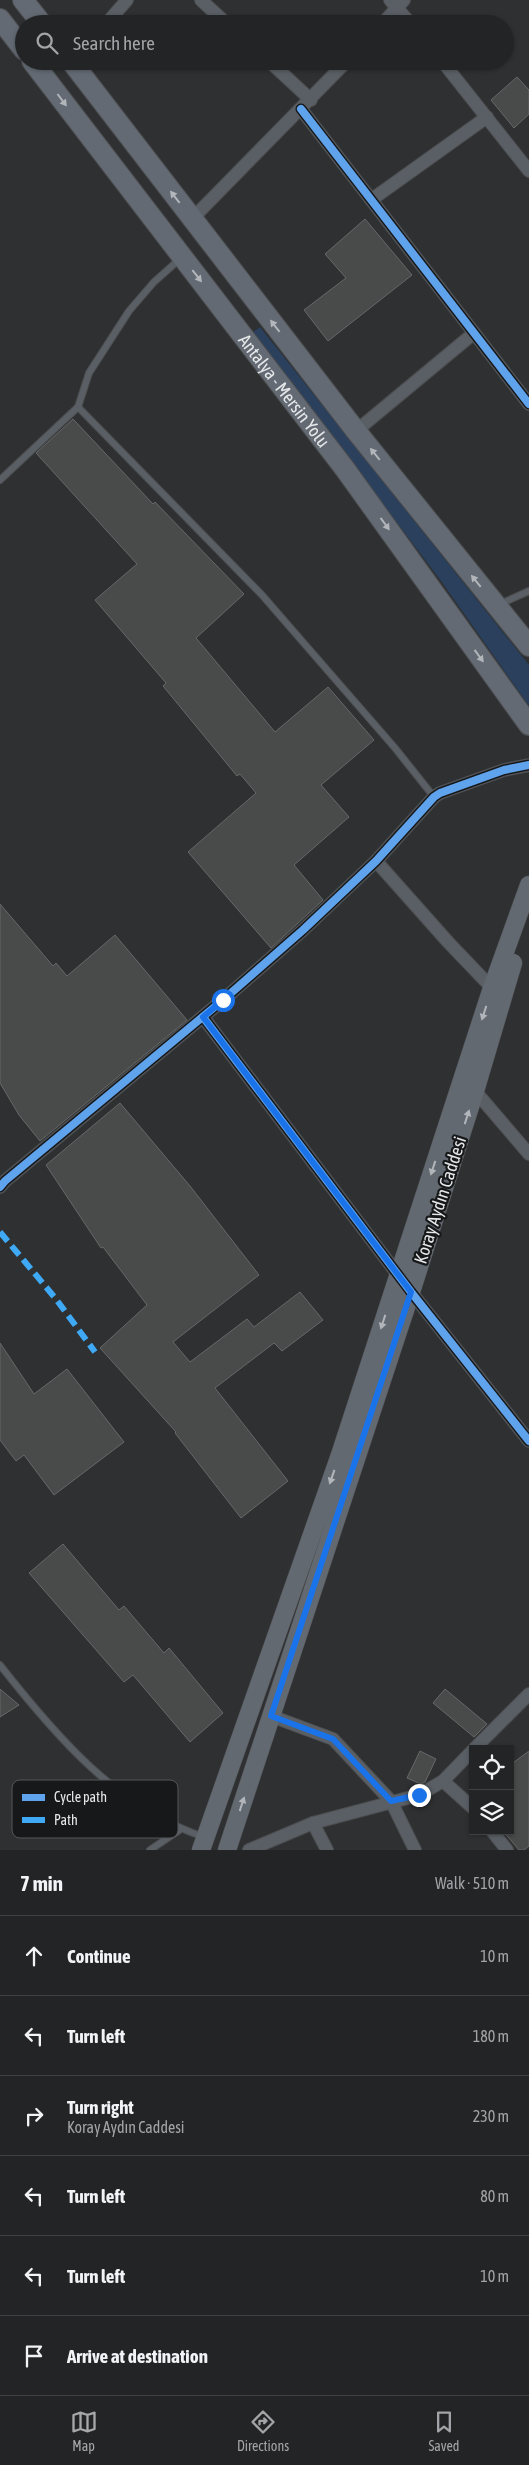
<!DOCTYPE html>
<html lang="en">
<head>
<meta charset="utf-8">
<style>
  :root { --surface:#222426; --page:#2a2c2e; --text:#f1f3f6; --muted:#a2a4a7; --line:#3f4143; --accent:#a6a8aa }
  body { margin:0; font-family:"Asap Condensed",sans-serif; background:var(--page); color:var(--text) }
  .controls { position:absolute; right:15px; bottom:15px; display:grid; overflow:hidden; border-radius:0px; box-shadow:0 1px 4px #0004 }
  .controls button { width:45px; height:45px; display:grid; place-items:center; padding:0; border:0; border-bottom:1px solid var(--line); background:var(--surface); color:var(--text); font:25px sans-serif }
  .stop { position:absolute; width:15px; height:15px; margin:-11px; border:4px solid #1a73e8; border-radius:50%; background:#fff }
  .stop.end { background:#1a73e8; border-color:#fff; box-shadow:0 1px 5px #0008 }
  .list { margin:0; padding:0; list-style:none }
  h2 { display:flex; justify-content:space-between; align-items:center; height:65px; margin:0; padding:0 20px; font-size:21px }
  h2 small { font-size:16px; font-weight:400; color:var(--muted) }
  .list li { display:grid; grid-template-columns:32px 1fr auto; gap:15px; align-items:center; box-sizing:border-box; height:80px; padding:0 20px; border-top:1px solid var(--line) }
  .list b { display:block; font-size:19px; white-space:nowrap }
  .list p { margin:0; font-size:16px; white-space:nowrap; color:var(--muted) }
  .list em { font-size:16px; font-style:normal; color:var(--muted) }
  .icon { flex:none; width:28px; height:28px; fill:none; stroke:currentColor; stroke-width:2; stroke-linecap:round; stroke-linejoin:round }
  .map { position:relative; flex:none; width:529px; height:1850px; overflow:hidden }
  .search { position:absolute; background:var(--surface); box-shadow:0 1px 4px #0004; left:15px; right:15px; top:15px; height:55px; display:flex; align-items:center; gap:12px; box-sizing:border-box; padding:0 18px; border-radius:28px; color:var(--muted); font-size:19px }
  .sheet { height:545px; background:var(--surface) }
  nav { display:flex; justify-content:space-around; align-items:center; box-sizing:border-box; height:70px; border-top:1px solid var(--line); background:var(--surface); font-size:14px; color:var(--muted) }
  nav a { display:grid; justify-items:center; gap:2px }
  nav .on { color:var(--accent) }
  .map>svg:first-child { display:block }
  .green { fill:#2a405c }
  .building { fill:#494a4a; stroke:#676868 }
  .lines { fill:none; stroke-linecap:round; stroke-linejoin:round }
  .service-casing { stroke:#4c4d4f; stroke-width:8 }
  .minor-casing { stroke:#4c4d4f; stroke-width:14 }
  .secondary-casing { stroke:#4c4d4f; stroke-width:19 }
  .trunk-casing { stroke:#4c4d4f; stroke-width:22 }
  .service { stroke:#595f65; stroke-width:6 }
  .minor { stroke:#595f65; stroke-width:12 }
  .secondary { stroke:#636971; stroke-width:18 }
  .trunk { stroke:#636a73; stroke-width:20 }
  .quiet { stroke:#3fa9f5; stroke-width:6; stroke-dasharray:12 6; stroke-linecap:butt }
  .cycleway-casing { stroke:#171819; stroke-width:11 }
  .cycleway { stroke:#60a3ed; stroke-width:8 }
  .oneway { fill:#b2b6ba }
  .oneway2 { fill:#b2b5ba }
  .route { stroke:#1a73e8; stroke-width:6 }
  .labels { text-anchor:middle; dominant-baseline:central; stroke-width:4.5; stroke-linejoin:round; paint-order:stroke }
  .street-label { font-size:18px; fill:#e6e8ea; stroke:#171819 }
  .key { fill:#171819; stroke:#555658; stroke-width:1 }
  .key-label { font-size:14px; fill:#e6e8ea }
</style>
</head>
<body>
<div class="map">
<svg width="529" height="1850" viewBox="0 0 529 1850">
  <rect width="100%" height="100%" fill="#2e3032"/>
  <!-- green -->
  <path class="green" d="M 260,327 L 529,665 L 529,706 L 441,581 L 253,332 Z"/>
  <!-- building -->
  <g class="building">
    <path d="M 517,77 L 529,90 L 529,114 L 514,128 L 491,100 Z"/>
    <path d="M 365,219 L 412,275 L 328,341 L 304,310 L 346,278 L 325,254 Z"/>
    <path d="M 73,419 L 153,504 L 155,502 L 244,594 L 196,638 L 275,732 L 328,687 L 374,740 L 321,785 L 349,817 L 294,865 L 323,900 L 271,948 L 188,852 L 256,793 L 240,774 L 237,776 L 163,686 L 166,683 L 95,600 L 137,564 L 36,453 Z"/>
    <path d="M 0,904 L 53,966 L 56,963 L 67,976 L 115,935 L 187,1020 L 40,1141 L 19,1115 L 0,1083 Z"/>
    <path d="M 120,1103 L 190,1186 L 259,1275 L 173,1342 L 190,1362 L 247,1319 L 254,1327 L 300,1292 L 323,1320 L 282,1351 L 274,1343 L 215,1388 L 288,1481 L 241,1518 L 175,1433 L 176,1432 L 100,1348 L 147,1305 L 103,1247 L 101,1248 L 46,1165 Z"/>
    <path d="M 0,1343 L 34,1394 L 67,1369 L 124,1442 L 54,1495 L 24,1455 L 16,1461 L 0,1440 Z"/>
    <path d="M 63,1544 L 119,1610 L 124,1606 L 164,1653 L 169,1648 L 223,1713 L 190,1742 L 133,1675 L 124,1682 L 29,1573 Z"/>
    <path d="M 0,1689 L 19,1705 L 0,1717 Z"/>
    <path d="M 445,1689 L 487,1724 L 474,1737 L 433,1703 Z"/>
    <path d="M 420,1751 L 436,1759 L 425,1782 L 421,1784 L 407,1778 Z"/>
    <path d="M 529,1751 L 529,1846 L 524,1850 L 519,1850 L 503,1831 L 510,1831 L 510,1765 Z"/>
  </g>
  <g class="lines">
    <!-- service casing -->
    <g class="service-casing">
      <g id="service">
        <path d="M 78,407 L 262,595 L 395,748 L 434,797"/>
        <path d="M 0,480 L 78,407 L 89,373 L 129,311 L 154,282 L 181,258"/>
        <path d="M 498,605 L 529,591"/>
        <path d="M 0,1665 C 55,1735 117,1808 204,1837"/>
        <path d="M 150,1850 L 181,1829"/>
      </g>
    </g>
    <!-- minor casing -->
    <g class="minor-casing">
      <g id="minor">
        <path d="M 201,0 L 227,24"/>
        <path d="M 390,0 L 411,24"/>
        <path d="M 106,24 L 127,0"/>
        <path d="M 382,24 L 404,0"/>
        <path d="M 269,61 L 311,100"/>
        <path d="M 442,61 L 529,171"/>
        <path d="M 301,109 L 529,404"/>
        <path d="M 371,200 L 487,117"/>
        <path d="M 192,219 L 347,61"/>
        <path d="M 356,431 L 474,333"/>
        <path d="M 376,861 L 448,942 L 492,988"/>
        <path d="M 203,1017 L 411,1292 L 529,1441"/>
        <path d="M 475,1091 L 529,1154"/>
        <path d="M 0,1187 L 5,1181 L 223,1000 L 303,930 L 376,861 L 434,797 L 440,793 L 504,770 L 529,765"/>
        <path d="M 271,1716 L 333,1739 L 391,1801 L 415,1850"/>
        <path d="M 474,1749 L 529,1694"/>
        <path d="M 443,1781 L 473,1808"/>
        <path d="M 313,1823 L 327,1850"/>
        <path d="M 492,1831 L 507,1850"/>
        <path d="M 249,1850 L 313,1823 L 419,1795 L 443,1781 L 473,1750"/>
      </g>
    </g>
    <!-- secondary casing -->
    <g class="secondary-casing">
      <g id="secondary">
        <path d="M 201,1850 L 340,1455 L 492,988 L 529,885"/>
        <path d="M 227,1850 L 411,1292 L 475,1091 L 513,963"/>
      </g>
    </g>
    <!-- trunk casing -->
    <g class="trunk-casing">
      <g id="trunk">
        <path d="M 23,0 L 42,24"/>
        <path d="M 0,19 L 24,50"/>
        <path id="s1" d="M 32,61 L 345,469 L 529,725"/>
        <path d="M 71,61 L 356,431 L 529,646"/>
      </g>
    </g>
    <!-- service -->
    <use href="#service" class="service"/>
    <!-- minor -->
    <use href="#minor" class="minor"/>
    <!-- secondary -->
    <use href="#secondary" class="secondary"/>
    <!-- trunk -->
    <use href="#trunk" class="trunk"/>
    <!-- quiet -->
    <path class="quiet" d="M 0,1232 L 56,1299 L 95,1352"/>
    <!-- cycleway casing -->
    <g class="cycleway-casing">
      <g id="cycleway">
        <path d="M 301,109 L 529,404"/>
        <path d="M 203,1017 L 411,1292 L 529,1441"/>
        <path d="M 0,1187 L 5,1181 L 223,1000 L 303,930 L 376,861 L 434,797 L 440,793 L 504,770 L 529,765"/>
      </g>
    </g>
    <!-- cycleway -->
    <use href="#cycleway" class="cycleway"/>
  </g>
  <!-- one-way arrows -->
  <defs><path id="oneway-solid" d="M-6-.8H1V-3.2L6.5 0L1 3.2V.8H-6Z" transform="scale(1.25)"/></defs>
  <g class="oneway">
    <use href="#oneway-solid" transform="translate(62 100) rotate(53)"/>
    <use href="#oneway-solid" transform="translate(175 197) rotate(-128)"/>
    <use href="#oneway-solid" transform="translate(197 276) rotate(52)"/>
    <use href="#oneway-solid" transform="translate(275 326) rotate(-128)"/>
    <use href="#oneway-solid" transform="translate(375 454) rotate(-129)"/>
    <use href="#oneway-solid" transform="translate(385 524) rotate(54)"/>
    <use href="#oneway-solid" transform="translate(476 581) rotate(-129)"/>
    <use href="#oneway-solid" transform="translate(479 656) rotate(54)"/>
  </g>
  <g class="oneway2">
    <use href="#oneway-solid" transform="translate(484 1013) rotate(108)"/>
    <use href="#oneway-solid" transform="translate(467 1117) rotate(-72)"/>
    <use href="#oneway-solid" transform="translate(433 1168) rotate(108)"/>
    <use href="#oneway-solid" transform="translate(383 1322) rotate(108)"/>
    <use href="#oneway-solid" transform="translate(332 1477) rotate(109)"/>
    <use href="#oneway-solid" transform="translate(242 1804) rotate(-72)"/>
  </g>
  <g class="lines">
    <!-- route -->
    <path class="route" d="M 223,1000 L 203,1017 L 411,1292 L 271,1716 L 333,1739 L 391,1801 L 419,1795"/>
  </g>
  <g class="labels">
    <!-- street labels -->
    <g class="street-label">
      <text stroke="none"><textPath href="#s1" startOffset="415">Antalya - Mersin Yolu</textPath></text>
      <text transform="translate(440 1200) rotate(-72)">Koray Aydın Caddesi</text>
    </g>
  </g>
  <!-- legend -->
  <rect x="12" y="1780" width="166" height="58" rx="8" class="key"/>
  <rect x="22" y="1794" width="23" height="7" fill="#60a3ed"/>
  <rect x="22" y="1817" width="23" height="6" fill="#3fa9f5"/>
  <g class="key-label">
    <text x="54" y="1802">Cycle path</text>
    <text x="54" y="1825">Path</text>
  </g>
</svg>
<div class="controls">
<button><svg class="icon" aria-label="locate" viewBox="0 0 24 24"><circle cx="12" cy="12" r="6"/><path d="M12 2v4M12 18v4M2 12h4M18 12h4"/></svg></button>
<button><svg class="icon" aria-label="layers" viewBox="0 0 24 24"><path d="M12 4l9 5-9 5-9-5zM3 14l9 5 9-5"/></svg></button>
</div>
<div class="stop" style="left:223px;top:1000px"></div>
<div class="stop end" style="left:419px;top:1795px"></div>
<div class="search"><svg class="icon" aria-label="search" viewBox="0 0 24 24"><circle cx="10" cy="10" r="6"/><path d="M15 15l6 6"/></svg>Search here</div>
</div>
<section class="sheet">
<h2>7 min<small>Walk · 510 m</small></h2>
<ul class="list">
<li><svg class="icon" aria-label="ahead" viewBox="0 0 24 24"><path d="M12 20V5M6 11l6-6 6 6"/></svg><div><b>Continue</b></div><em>10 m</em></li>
<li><svg class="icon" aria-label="left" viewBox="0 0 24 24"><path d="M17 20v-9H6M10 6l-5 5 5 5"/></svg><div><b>Turn left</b></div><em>180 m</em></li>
<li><svg class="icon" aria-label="right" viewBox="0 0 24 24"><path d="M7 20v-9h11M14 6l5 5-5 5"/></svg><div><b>Turn right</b><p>Koray Aydın Caddesi</p></div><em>230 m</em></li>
<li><svg class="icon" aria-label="left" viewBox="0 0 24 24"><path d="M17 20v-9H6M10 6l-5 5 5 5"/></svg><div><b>Turn left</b></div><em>80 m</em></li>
<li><svg class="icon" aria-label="left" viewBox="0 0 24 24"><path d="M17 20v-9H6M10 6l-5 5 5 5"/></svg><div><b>Turn left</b></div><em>10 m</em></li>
<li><svg class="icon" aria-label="arrive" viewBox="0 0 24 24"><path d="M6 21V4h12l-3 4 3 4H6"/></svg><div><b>Arrive at destination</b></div></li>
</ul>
</section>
<nav>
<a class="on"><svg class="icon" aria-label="map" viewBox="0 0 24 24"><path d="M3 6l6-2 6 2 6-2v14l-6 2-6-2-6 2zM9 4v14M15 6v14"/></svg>Map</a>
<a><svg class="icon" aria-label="directions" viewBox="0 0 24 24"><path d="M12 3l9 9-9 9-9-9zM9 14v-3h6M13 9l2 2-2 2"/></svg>Directions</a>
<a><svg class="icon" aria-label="saved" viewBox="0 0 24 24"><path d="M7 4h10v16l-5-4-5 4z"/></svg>Saved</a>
</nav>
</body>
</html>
